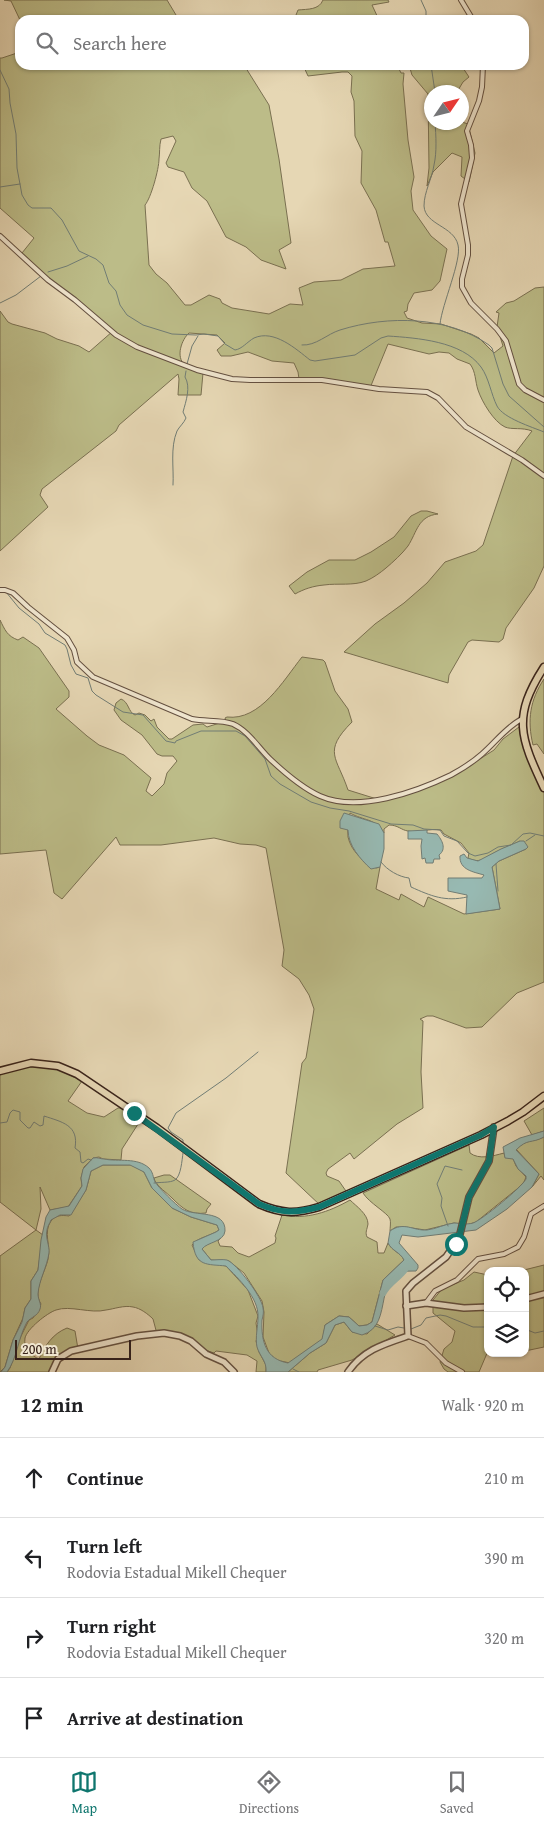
<!DOCTYPE html>
<html lang="en">
<head>
<meta charset="utf-8">
<style>
  :root { --surface:#fff; --page:#f6f6f6; --text:#202124; --muted:#757577; --line:#e0e0e0; --accent:#0f766e }
  body { margin:0; font-family:"Gentium Book Plus",serif; background:var(--page); color:var(--text) }
  .controls { position:absolute; right:15px; bottom:15px; display:grid; overflow:hidden; border-radius:10px; box-shadow:0 1px 4px #0004 }
  .controls button { width:45px; height:45px; display:grid; place-items:center; padding:0; border:0; border-bottom:1px solid var(--line); background:var(--surface); color:var(--text); font:25px sans-serif }
  .compass { position:absolute; left:424px; top:85px; width:45px; height:45px; border-radius:50%; background:var(--surface); box-shadow:0 1px 4px #0004; rotate:55deg }
  .scale { position:absolute; left:15px; bottom:12px; width:116px; box-sizing:border-box; padding-left:5px; border:2px solid #39231a; border-top:0; font-size:14px; line-height:18px; white-space:nowrap; color:#39231a; -webkit-text-stroke:4px #efe5ce; paint-order:stroke }
  .stop { position:absolute; width:15px; height:15px; margin:-11px; border:4px solid #0f766e; border-radius:50%; background:#fff }
  .stop.end { background:#0f766e; border-color:#fff; box-shadow:0 1px 5px #0008 }
  .list { margin:0; padding:0; list-style:none }
  h2 { display:flex; justify-content:space-between; align-items:center; height:65px; margin:0; padding:0 20px; font-size:21px }
  h2 small { font-size:16px; font-weight:400; color:var(--muted) }
  .list li { display:grid; grid-template-columns:32px 1fr auto; gap:15px; align-items:center; box-sizing:border-box; height:80px; padding:0 20px; border-top:1px solid var(--line) }
  .list b { display:block; font-size:19px; white-space:nowrap }
  .list p { margin:0; font-size:16px; white-space:nowrap; color:var(--muted) }
  .list em { font-size:16px; font-style:normal; color:var(--muted) }
  .icon { flex:none; width:28px; height:28px; fill:none; stroke:currentColor; stroke-width:2; stroke-linecap:round; stroke-linejoin:round }
  .map { position:relative; flex:none; width:544px; height:1372px; overflow:hidden }
  .search { position:absolute; background:var(--surface); box-shadow:0 1px 4px #0004; left:15px; right:15px; top:15px; height:55px; display:flex; align-items:center; gap:12px; box-sizing:border-box; padding:0 18px; border-radius:15px; color:var(--muted); font-size:19px }
  .sheet { height:385px; background:var(--surface) }
  nav { display:flex; justify-content:space-around; align-items:center; box-sizing:border-box; height:70px; border-top:1px solid var(--line); background:var(--surface); font-size:14px; color:var(--muted) }
  nav a { display:grid; justify-items:center; gap:2px }
  nav .on { color:var(--accent) }
  .map>svg:first-child { display:block }
  .green { fill:#bcbc88; stroke:#7a7051; fill-rule:evenodd }
  .water { fill:#97b9b2; stroke:#717d75 }
  .lines { fill:none; stroke-linecap:round; stroke-linejoin:round }
  .stream { stroke:#717d75; stroke-width:1 }
  .river { stroke:#97b9b2; stroke-width:7 }
  .minor-casing { stroke:#645040; stroke-width:6 }
  .tertiary-casing { stroke:#645040; stroke-width:8 }
  .primary-casing { stroke:#39231a; stroke-width:9 }
  .minor { stroke:#efe5ce; stroke-width:4 }
  .tertiary { stroke:#efe5ce; stroke-width:5 }
  .primary { stroke:#e6d7b4; stroke-width:6 }
  .route { stroke:#0f766e; stroke-width:6 }
</style>
</head>
<body>
<div class="map">
<svg width="544" height="1372" viewBox="0 0 544 1372">
  <rect width="100%" height="100%" fill="#e6d7b4"/>
  <filter id="stains"><feTurbulence type="fractalNoise" baseFrequency=".004" numOctaves="4"/><feColorMatrix values="0 0 0 0 .2 0 0 0 0 .09 0 0 0 0 .02 0 0 0 .5 -.17"/></filter>
  <radialGradient id="worn" r=".72"><stop offset=".6" stop-color="#630" stop-opacity="0"/><stop offset="1" stop-color="#630" stop-opacity=".3"/></radialGradient>
  <!-- green -->
  <g class="green">
    <path d="M 4,0 L 167,0 L 179,20 L 20,20 L 11,1 Z"/>
    <path d="M 323,0 L 388,0 L 389,2 L 372,5 L 379,20 L 294,20 L 298,10 C 308,9 319,10 323,0 Z"/>
    <path d="M 20,52 L 20,65 L 244,65 L 269,105 L 279,159 L 291,243 L 279,250 L 286,269 L 261,260 L 246,247 L 226,237 L 207,201 L 192,188 L 184,172 L 168,167 L 166,163 L 176,141 L 173,136 L 161,139 C 159,147 160,152 159,159 C 159,169 151,198 145,205 L 149,265 L 156,274 L 167,283 L 185,305 L 191,305 L 209,295 L 220,299 L 222,303 L 232,308 L 269,314 L 290,304 L 303,305 L 299,288 L 314,282 L 341,280 L 363,269 L 395,266 L 388,242 L 385,242 L 376,210 L 361,183 L 362,151 L 355,136 L 354,101 L 351,92 L 352,76 L 348,72 L 342,72 L 308,76 L 303,65 L 397,65 L 401,73 L 404,73 L 403,84 L 408,140 L 414,177 L 411,191 L 413,210 L 431,236 L 447,249 L 440,281 L 432,290 L 414,293 L 408,304 L 407,311 L 404,312 L 407,318 L 422,323 L 441,324 L 471,334 L 479,338 L 494,353 L 503,346 L 497,327 L 499,313 L 496,312 L 506,303 L 514,301 L 535,288 L 544,287 L 544,566 L 534,588 L 506,628 L 503,639 L 499,642 L 472,640 L 468,642 L 449,675 L 448,683 L 344,652 L 375,624 L 404,603 L 427,583 L 445,562 L 476,551 L 483,545 L 513,456 L 532,431 C 522,427 512,430 505,427 C 494,422 482,402 478,390 C 475,381 476,372 470,364 L 457,359 L 449,353 L 439,352 L 429,354 L 388,344 L 370,388 L 315,380 L 299,379 L 298,372 L 294,363 L 272,361 L 248,352 L 231,356 L 221,356 L 217,350 L 225,343 L 217,335 L 189,333 C 182,339 175,357 185,365 C 190,369 197,371 203,373 L 201,395 L 178,395 L 179,379 L 178,374 L 119,425 L 116,431 L 42,489 L 40,495 L 48,507 L 0,551 L 0,311 L 8,322 L 12,324 L 45,333 L 57,339 L 79,346 L 89,352 L 113,331 L 45,275 L 22,253 L 34,238 L 0,208 L 0,58 L 2,58 Z"/>
    <path d="M 409,65 L 461,65 L 469,77 L 463,82 L 457,92 L 432,92 L 432,122 L 462,122 L 468,124 L 475,153 L 469,182 L 461,176 L 462,157 L 452,153 L 433,172 L 427,186 L 429,168 L 428,94 L 412,75 Z"/>
    <path d="M 421,511 L 427,511 L 438,514 C 418,516 417,532 408,546 C 402,554 393,562 386,568 C 380,573 373,578 366,581 C 353,586 338,583 324,585 C 313,586 304,589 295,594 L 289,586 L 307,572 L 329,560 L 355,560 L 371,552 L 394,537 L 411,516 Z"/>
    <path d="M 0,620 C 5,630 7,636 18,640 L 23,637 L 39,648 L 69,691 L 69,697 L 56,709 L 87,736 L 99,745 L 124,755 L 151,778 L 146,791 L 152,796 L 164,784 L 167,773 L 177,761 L 173,756 L 162,756 L 157,754 L 142,735 L 121,720 L 114,710 L 116,703 L 121,699 C 129,702 128,712 135,715 L 139,713 L 145,715 L 151,721 L 154,719 L 157,727 L 169,739 L 172,739 L 193,725 L 203,724 L 207,727 L 226,721 L 225,718 L 227,717 C 260,721 283,681 302,657 L 323,660 L 325,662 L 335,691 L 348,709 L 352,722 C 322,752 337,757 348,790 L 380,800 L 458,773 L 494,750 L 503,739 L 519,727 L 523,728 L 524,737 L 544,787 L 544,982 L 517,993 L 482,1027 L 466,1028 L 433,1016 L 427,1016 L 420,1019 L 423,1021 L 421,1072 L 423,1108 L 397,1124 L 354,1159 L 350,1153 L 328,1169 L 326,1173 L 327,1176 L 339,1181 L 348,1194 L 321,1206 L 286,1173 L 302,1063 L 306,1058 L 314,1009 L 309,995 L 299,979 L 282,966 L 284,950 L 266,848 L 256,845 L 240,844 L 214,838 L 161,845 L 120,845 L 116,837 L 62,899 L 54,893 L 46,850 L 0,854 ZM 350,813 C 364,821 375,818 384,833 L 384,829 L 389,825 C 398,825 401,830 408,831 C 419,833 430,828 441,830 L 444,834 L 461,843 L 469,853 L 468,858 C 481,865 487,856 498,851 C 505,847 513,845 520,841 L 526,849 L 499,861 L 492,867 L 500,909 L 464,914 L 428,897 L 424,907 L 401,894 L 399,900 L 376,889 L 380,867 L 376,868 C 364,863 351,851 348,837 C 347,829 349,821 350,813 Z"/>
    <path d="M 544,679 L 544,754 L 537,744 L 533,745 C 527,720 530,700 544,679 Z"/>
    <path d="M 40,1066 L 60,1070 L 82,1081 L 68,1101 L 87,1113 L 104,1117 L 118,1108 L 121,1108 L 140,1121 L 122,1149 L 121,1160 L 103,1159 L 99,1157 L 93,1158 L 84,1167 L 81,1178 L 82,1186 L 68,1207 L 50,1210 L 40,1187 L 41,1209 L 36,1230 L 43,1235 L 38,1270 L 31,1281 L 31,1299 L 25,1308 L 23,1318 L 13,1340 L 5,1367 L 0,1372 L 0,1256 L 36,1230 L 0,1202 L 0,1074 L 18,1068 Z"/>
    <path d="M 544,1108 L 544,1131 L 532,1135 L 524,1121 Z"/>
    <path d="M 544,1137 L 544,1180 L 541,1176 L 532,1187 L 539,1174 L 516,1149 C 528,1138 531,1143 544,1137 Z"/>
    <path d="M 469,1145 L 470,1153 C 479,1160 493,1156 504,1153 L 505,1157 L 513,1158 L 516,1166 L 526,1177 L 524,1182 L 517,1189 L 476,1222 L 467,1225 L 454,1223 L 425,1230 L 406,1227 L 396,1227 L 390,1231 C 390,1228 391,1222 390,1219 C 388,1213 369,1203 363,1193 Z"/>
    <path d="M 103,1165 L 131,1165 L 139,1169 L 144,1172 L 152,1188 L 172,1208 L 191,1217 L 217,1225 L 219,1230 C 211,1236 198,1237 192,1245 L 199,1260 L 226,1266 L 248,1290 L 258,1316 L 256,1323 L 258,1336 L 256,1341 L 259,1352 L 266,1365 L 266,1372 L 256,1372 L 257,1361 L 247,1355 L 216,1351 L 214,1353 L 205,1350 L 195,1341 L 157,1334 L 153,1319 C 148,1314 140,1308 133,1307 C 124,1305 114,1309 106,1310 C 91,1314 70,1305 56,1310 C 47,1313 27,1329 25,1338 C 23,1348 32,1356 39,1359 C 45,1346 52,1334 67,1328 L 75,1331 L 78,1349 L 60,1360 L 54,1372 L 7,1372 L 10,1368 L 18,1342 L 29,1320 L 33,1318 L 41,1304 C 32,1291 45,1273 48,1259 C 51,1246 43,1232 51,1221 C 55,1215 62,1215 69,1216 L 86,1190 L 91,1171 Z"/>
    <path d="M 164,1175 L 170,1175 L 211,1204 L 207,1209 L 206,1213 C 190,1215 183,1209 172,1198 C 166,1192 159,1188 155,1181 L 154,1178 Z"/>
    <path d="M 350,1200 C 356,1206 368,1214 368,1224 C 367,1230 365,1232 367,1237 L 377,1242 L 378,1253 L 384,1253 L 388,1243 C 392,1251 401,1253 404,1260 L 383,1280 L 372,1322 L 367,1325 L 359,1326 L 349,1317 L 339,1316 L 325,1325 L 323,1339 L 290,1363 L 276,1360 L 269,1353 L 263,1337 L 264,1312 L 262,1301 L 244,1273 L 229,1261 L 211,1260 L 202,1249 L 204,1246 L 221,1238 L 218,1241 L 220,1246 L 232,1247 L 238,1253 L 249,1257 L 275,1243 L 276,1238 L 275,1236 L 282,1215 C 306,1220 329,1212 350,1200 Z"/>
    <path d="M 544,1265 L 544,1347 L 525,1351 L 525,1271 L 520,1271 Z"/>
    <path d="M 474,1272 L 488,1275 L 488,1351 L 479,1372 L 448,1372 L 444,1369 L 440,1362 L 444,1349 L 452,1342 L 455,1331 L 433,1313 L 433,1300 L 442,1289 L 464,1280 Z"/>
    <path d="M 344,1322 L 352,1332 L 367,1334 L 377,1324 L 395,1335 L 352,1360 L 318,1370 L 317,1372 L 288,1372 L 310,1353 L 326,1343 L 335,1325 Z"/>
  </g>
  <!-- water -->
  <g class="water">
    <path d="M 344,813 L 379,824 L 384,833 L 384,849 L 380,867 L 371,869 C 360,859 348,845 348,830 L 340,828 L 340,821 Z"/>
    <path d="M 427,830 L 427,833 L 437,834 C 442,840 447,849 439,855 L 440,859 L 434,859 L 433,863 L 426,863 L 425,858 L 422,859 L 421,846 L 422,839 L 408,839 L 408,831 Z"/>
    <path d="M 520,841 L 524,841 L 528,847 L 526,849 L 499,861 L 492,867 L 500,909 L 466,914 L 467,895 L 448,891 L 448,878 L 482,878 L 484,875 C 474,872 459,870 460,856 L 464,854 L 467,858 L 478,861 L 501,849 Z"/>
    <path d="M 544,1131 L 544,1137 C 531,1144 528,1138 516,1150 L 539,1174 L 532,1187 L 507,1209 L 476,1230 L 418,1237 L 402,1235 L 399,1243 L 418,1265 L 418,1268 L 416,1271 C 368,1268 397,1325 362,1335 L 352,1332 L 344,1322 L 335,1325 L 326,1343 L 310,1353 L 288,1372 L 266,1372 C 267,1361 260,1357 257,1347 C 255,1337 258,1327 258,1317 C 259,1298 238,1278 226,1266 C 207,1264 195,1267 193,1242 L 216,1232 L 219,1230 L 217,1225 L 191,1217 L 172,1208 L 152,1188 L 144,1172 L 130,1165 L 103,1165 L 91,1171 L 86,1190 L 71,1215 L 60,1215 L 51,1220 C 50,1223 47,1227 47,1230 C 45,1238 50,1246 49,1253 C 47,1267 39,1280 38,1294 C 38,1300 42,1304 40,1309 C 38,1316 31,1317 27,1322 C 18,1338 17,1359 7,1372 L 1,1372 L 5,1367 L 13,1340 L 22,1322 L 25,1308 L 31,1299 L 31,1281 L 38,1270 L 41,1240 L 46,1217 L 50,1210 L 69,1206 L 82,1186 L 81,1178 L 83,1169 L 93,1158 C 98,1157 100,1159 104,1159 C 119,1162 137,1157 149,1168 C 153,1172 153,1177 155,1182 C 158,1187 176,1205 182,1209 C 194,1217 226,1209 225,1231 C 224,1242 207,1242 202,1249 L 211,1260 C 216,1260 222,1259 227,1260 C 237,1264 262,1297 263,1308 C 264,1312 263,1316 262,1320 C 261,1342 266,1359 288,1363 L 322,1339 L 325,1325 L 339,1316 L 349,1317 L 359,1326 L 367,1325 L 372,1322 L 383,1280 L 404,1260 C 400,1252 392,1251 388,1243 L 390,1231 C 404,1221 413,1231 427,1230 C 436,1229 445,1224 454,1223 C 460,1223 466,1225 473,1223 C 482,1220 522,1187 526,1179 L 526,1176 L 518,1169 L 513,1159 L 505,1158 L 503,1147 L 520,1138 Z"/>
  </g>
  <g class="lines">
    <!-- stream -->
    <g class="stream">
      <path d="M 421,0 L 426,11 L 426,20"/>
      <path d="M 431,65 L 435,92"/>
      <path d="M 0,70 L 9,89 L 10,103 L 16,134 L 17,168 L 22,195 L 28,205 L 32,208 L 51,208 L 62,220 L 79,251 L 96,259 L 103,265 L 109,283 L 116,291 L 120,305 L 127,315 L 143,325 L 172,334 L 196,335 L 204,334 L 218,336 L 225,344 L 235,350 C 242,349 247,342 254,338 C 274,329 296,349 310,360 L 315,361 L 355,355 L 381,338 L 388,336 C 417,338 462,341 481,367 C 489,378 491,394 497,406 C 503,418 532,427 544,432"/>
      <path d="M 435,122 C 436,136 437,152 434,165 C 432,179 424,192 424,206 C 425,225 454,226 458,245 C 462,260 442,304 440,324"/>
      <path d="M 0,187 L 20,184"/>
      <path d="M 48,272 L 67,266 L 88,256"/>
      <path d="M 0,303 L 16,295 L 41,276"/>
      <path d="M 302,345 C 316,346 327,334 340,330 C 388,315 448,316 489,345 L 492,348 L 503,384 L 509,396 L 544,427"/>
      <path d="M 187,364 L 192,346 L 198,336"/>
      <path d="M 173,485 C 174,468 170,448 177,431 C 179,427 184,423 186,418 L 183,412 C 186,401 191,387 185,377 L 186,371"/>
      <path d="M 6,592 L 19,608 L 39,624 L 45,633 L 65,645 L 67,649 L 71,665 L 76,674 L 88,678 L 92,691 L 96,695 L 123,712 L 143,715 L 166,741 L 175,743 L 176,741 L 201,731 L 236,731 L 245,736 L 265,759 L 271,776 L 280,784 L 311,802 L 330,808 L 349,811 L 391,824 L 413,825 L 424,829 L 440,830 L 444,836 L 457,841 L 468,853 L 475,856 L 488,853 L 498,847 L 511,845 L 523,834 L 530,833 L 544,836"/>
      <path d="M 526,841 L 535,835"/>
      <path d="M 381,862 C 387,870 399,877 409,878 L 411,887 C 431,896 445,902 467,897"/>
      <path d="M 496,864 L 498,891"/>
      <path d="M 0,1123 L 7,1122 L 10,1113 L 13,1110 L 20,1112 L 20,1120 L 28,1128 L 30,1128 L 34,1122 L 40,1126 L 43,1125 L 44,1116 C 62,1122 79,1125 75,1148 L 80,1152 L 81,1162 L 83,1163 L 88,1159 L 91,1160"/>
      <path d="M 183,1145 L 183,1140 L 171,1132 L 168,1128 L 176,1113 L 226,1078 L 258,1052"/>
      <path d="M 154,1183 C 160,1182 170,1183 175,1180 C 181,1176 182,1160 183,1153"/>
      <path d="M 448,1226 L 441,1206 L 442,1198 L 437,1184 L 445,1166 L 462,1170"/>
      <path d="M 375,1326 L 388,1330 L 398,1327 L 404,1328"/>
      <path d="M 411,1329 L 421,1325 L 426,1318 L 440,1315 L 446,1316 L 473,1327 L 488,1327"/>
      <path d="M 525,1329 L 535,1333 L 544,1331"/>
      <path d="M 293,1369 L 299,1372"/>
    </g>
    <!-- river -->
    <path class="river" d="M 383,1293 C 389,1281 403,1276 408,1264"/>
    <!-- minor casing -->
    <g class="minor-casing">
      <g id="minor">
        <path d="M 461,0 L 473,20"/>
        <path d="M 483,65 L 482,87 L 479,101 L 467,131 L 471,145 L 472,158 L 461,204 L 468,245 L 468,255 L 462,279 L 462,287 L 471,303 L 497,329 L 506,341 L 519,384 L 525,390 L 544,400"/>
        <path d="M 0,236 L 48,280 L 75,300 L 116,335 L 137,347 L 197,370 L 232,379 L 250,380 L 322,380 L 379,389 L 427,392 L 438,398 L 466,427 L 522,460 L 544,476"/>
        <path d="M 0,590 L 5,590 L 13,593 L 28,607 L 67,638 L 74,650 L 77,662 L 93,677 L 192,719 C 205,722 220,719 233,724 C 249,731 259,749 271,760 C 286,774 302,788 320,796 C 358,813 416,792 451,775 C 462,769 473,762 482,754 C 496,742 506,727 522,719"/>
        <path d="M 426,1303 L 435,1291 L 457,1280 L 478,1259 L 504,1254 L 518,1247 L 524,1237 L 531,1214 L 544,1206"/>
        <path d="M 408,1336 L 426,1343 L 446,1363 L 462,1372"/>
      </g>
    </g>
    <!-- tertiary casing -->
    <g class="tertiary-casing">
      <g id="tertiary">
        <path d="M 525,1299 L 544,1294"/>
        <path d="M 406,1306 L 426,1303 L 464,1308 L 488,1307"/>
        <path d="M 52,1372 L 58,1359 L 71,1351 L 137,1336 L 164,1333 L 180,1336 L 191,1341 L 206,1354 L 224,1362 L 234,1372"/>
        <path d="M 348,1372 C 363,1350 384,1344 408,1336 L 406,1291 L 413,1283 L 446,1257 L 459,1238 L 469,1197 L 489,1161 L 494,1127"/>
      </g>
    </g>
    <!-- primary casing -->
    <g class="primary-casing">
      <g id="primary">
        <path d="M 544,667 C 512,717 520,737 544,788"/>
        <path d="M 0,1071 L 31,1063 L 58,1066 L 77,1074 L 157,1128 L 259,1204 C 282,1214 296,1214 319,1207 L 481,1135 L 508,1121 L 523,1112 L 544,1096"/>
      </g>
    </g>
    <!-- minor -->
    <use href="#minor" class="minor"/>
    <!-- tertiary -->
    <use href="#tertiary" class="tertiary"/>
    <!-- primary -->
    <use href="#primary" class="primary"/>
  </g>
  <g class="lines">
    <!-- route -->
    <path class="route" d="M 134,1113 L 259,1204 C 282,1214 296,1213 319,1207 L 481,1135 L 494,1127 L 489,1161 L 469,1197 L 459,1238 L 456,1244"/>
  </g>
  <rect width="100%" height="100%" filter="url(#stains)"/>
  <rect width="100%" height="100%" fill="url(#worn)"/>
</svg>
<div class="controls">
<button><svg class="icon" aria-label="locate" viewBox="0 0 24 24"><circle cx="12" cy="12" r="6"/><path d="M12 2v4M12 18v4M2 12h4M18 12h4"/></svg></button>
<button><svg class="icon" aria-label="layers" viewBox="0 0 24 24"><path d="M12 4l9 5-9 5-9-5zM3 14l9 5 9-5"/></svg></button>
</div>
<svg class="compass" viewBox="-18 -18 36 36"><path d="M0-13l5 13h-10z" fill="#e53935"/><path d="M0 13l5-13h-10z" fill="#757577"/></svg>
<div class="scale">200 m</div>
<div class="stop" style="left:456px;top:1244px"></div>
<div class="stop end" style="left:134px;top:1113px"></div>
<div class="search"><svg class="icon" aria-label="search" viewBox="0 0 24 24"><circle cx="10" cy="10" r="6"/><path d="M15 15l6 6"/></svg>Search here</div>
</div>
<section class="sheet">
<h2>12 min<small>Walk · 920 m</small></h2>
<ul class="list">
<li><svg class="icon" aria-label="ahead" viewBox="0 0 24 24"><path d="M12 20V5M6 11l6-6 6 6"/></svg><div><b>Continue</b></div><em>210 m</em></li>
<li><svg class="icon" aria-label="left" viewBox="0 0 24 24"><path d="M17 20v-9H6M10 6l-5 5 5 5"/></svg><div><b>Turn left</b><p>Rodovia Estadual Mikell Chequer</p></div><em>390 m</em></li>
<li><svg class="icon" aria-label="right" viewBox="0 0 24 24"><path d="M7 20v-9h11M14 6l5 5-5 5"/></svg><div><b>Turn right</b><p>Rodovia Estadual Mikell Chequer</p></div><em>320 m</em></li>
<li><svg class="icon" aria-label="arrive" viewBox="0 0 24 24"><path d="M6 21V4h12l-3 4 3 4H6"/></svg><div><b>Arrive at destination</b></div></li>
</ul>
</section>
<nav>
<a class="on"><svg class="icon" aria-label="map" viewBox="0 0 24 24"><path d="M3 6l6-2 6 2 6-2v14l-6 2-6-2-6 2zM9 4v14M15 6v14"/></svg>Map</a>
<a><svg class="icon" aria-label="directions" viewBox="0 0 24 24"><path d="M12 3l9 9-9 9-9-9zM9 14v-3h6M13 9l2 2-2 2"/></svg>Directions</a>
<a><svg class="icon" aria-label="saved" viewBox="0 0 24 24"><path d="M7 4h10v16l-5-4-5 4z"/></svg>Saved</a>
</nav>
</body>
</html>
